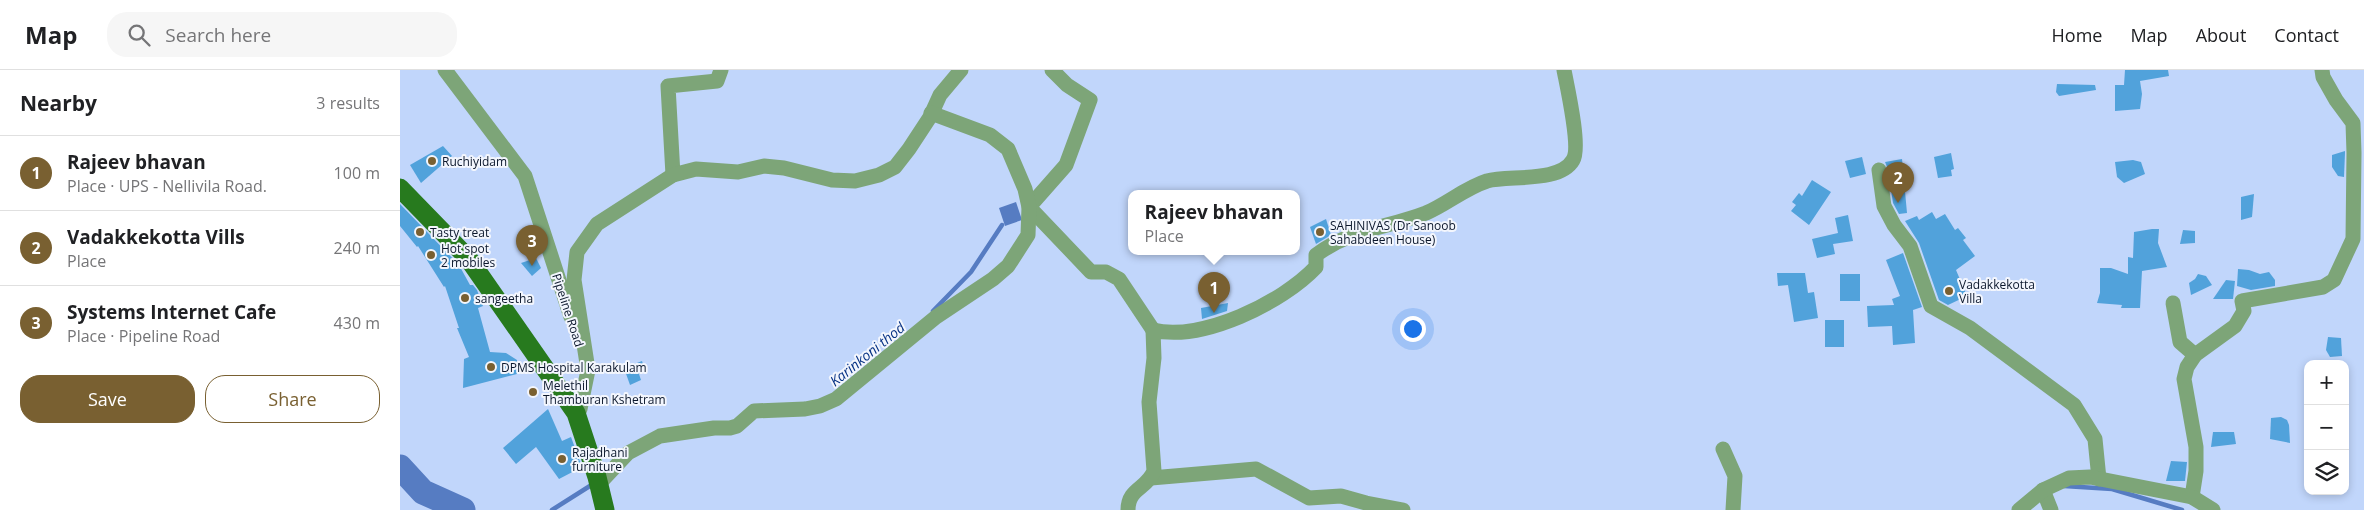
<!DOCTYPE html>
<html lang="en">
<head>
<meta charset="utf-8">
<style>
  :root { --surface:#fff; --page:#f6f6f6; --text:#202124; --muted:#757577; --line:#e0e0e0; --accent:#796031 }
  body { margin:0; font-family:"Open Sans",sans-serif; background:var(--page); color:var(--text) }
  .controls { position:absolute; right:15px; bottom:15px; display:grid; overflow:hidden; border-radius:10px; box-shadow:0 2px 8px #0003 }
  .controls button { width:45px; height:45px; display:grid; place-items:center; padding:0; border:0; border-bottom:1px solid var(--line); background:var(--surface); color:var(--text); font:25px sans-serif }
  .you { position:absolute; left:1012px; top:258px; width:18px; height:18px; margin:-12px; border:4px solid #fff; border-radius:50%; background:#1a73e8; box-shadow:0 0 0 8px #1a73e833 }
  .badge { display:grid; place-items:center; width:32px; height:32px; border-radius:50%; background:var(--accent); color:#fff; font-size:16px; font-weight:700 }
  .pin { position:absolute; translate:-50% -41px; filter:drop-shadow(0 1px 2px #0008) }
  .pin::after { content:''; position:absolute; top:26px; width:18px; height:15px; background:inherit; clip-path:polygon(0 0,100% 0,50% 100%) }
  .popup { position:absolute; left:728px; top:120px; width:172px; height:65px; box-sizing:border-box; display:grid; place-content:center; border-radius:10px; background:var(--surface); filter:drop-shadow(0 1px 4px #0005); font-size:16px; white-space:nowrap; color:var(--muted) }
  .popup b { font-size:19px; color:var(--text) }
  .popup::after { content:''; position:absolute; left:50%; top:100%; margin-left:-10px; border:10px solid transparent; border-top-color:var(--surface) }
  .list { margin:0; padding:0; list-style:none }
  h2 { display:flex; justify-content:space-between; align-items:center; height:65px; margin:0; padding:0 20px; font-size:21px }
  h2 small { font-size:16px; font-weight:400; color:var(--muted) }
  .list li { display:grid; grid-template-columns:32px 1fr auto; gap:15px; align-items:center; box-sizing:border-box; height:75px; padding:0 20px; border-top:1px solid var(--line) }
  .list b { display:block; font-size:19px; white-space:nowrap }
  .list p { margin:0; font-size:16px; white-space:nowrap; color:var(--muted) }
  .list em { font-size:16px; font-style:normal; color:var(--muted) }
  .actions { display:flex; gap:10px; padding:15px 20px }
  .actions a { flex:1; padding:11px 0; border:1px solid var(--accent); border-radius:20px; text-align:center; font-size:18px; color:var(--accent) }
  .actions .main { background:var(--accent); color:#fff }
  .icon { flex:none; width:28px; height:28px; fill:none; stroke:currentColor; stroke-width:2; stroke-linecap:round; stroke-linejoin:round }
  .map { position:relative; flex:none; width:1964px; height:440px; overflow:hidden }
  header { display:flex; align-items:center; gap:30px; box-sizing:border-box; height:70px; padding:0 25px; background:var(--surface); border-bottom:1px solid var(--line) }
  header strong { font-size:24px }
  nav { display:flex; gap:28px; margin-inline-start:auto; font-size:18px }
  .search { width:350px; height:45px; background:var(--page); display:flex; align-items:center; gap:12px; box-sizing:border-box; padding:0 18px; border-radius:20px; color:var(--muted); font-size:19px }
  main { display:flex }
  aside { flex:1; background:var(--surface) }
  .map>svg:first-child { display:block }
  .water { fill:#567cc2 }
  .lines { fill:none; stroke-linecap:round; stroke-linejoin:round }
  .stream { stroke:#567cc2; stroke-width:4.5 }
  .river { stroke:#567cc2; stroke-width:25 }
  .building { fill:#51a2db }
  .minor { stroke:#7da578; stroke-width:15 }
  .major { stroke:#277a1e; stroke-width:19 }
  .poi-dot { fill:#796031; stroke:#f3f6fd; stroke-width:2 }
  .labels { text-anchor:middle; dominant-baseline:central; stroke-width:4; stroke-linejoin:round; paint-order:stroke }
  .poi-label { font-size:12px; fill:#0b172c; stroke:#f3f6fd; text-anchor:start }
  .street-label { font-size:12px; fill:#0b172c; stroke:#f3f6fd }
  .water-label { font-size:14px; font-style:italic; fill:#063184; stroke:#f3f6fd }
</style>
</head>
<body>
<header>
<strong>Map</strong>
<div class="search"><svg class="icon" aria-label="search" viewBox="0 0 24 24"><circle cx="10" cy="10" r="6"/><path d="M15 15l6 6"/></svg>Search here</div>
<nav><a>Home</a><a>Map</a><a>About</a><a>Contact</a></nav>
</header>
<main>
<aside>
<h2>Nearby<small>3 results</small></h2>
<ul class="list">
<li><span class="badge">1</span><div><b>Rajeev bhavan</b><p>Place · UPS - Nellivila Road.</p></div><em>100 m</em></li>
<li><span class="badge">2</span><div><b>Vadakkekotta Vills</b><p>Place</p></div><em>240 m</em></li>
<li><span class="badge">3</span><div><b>Systems Internet Cafe</b><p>Place · Pipeline Road</p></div><em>430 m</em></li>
</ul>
<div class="actions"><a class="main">Save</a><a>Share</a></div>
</aside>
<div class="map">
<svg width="1964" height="440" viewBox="0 0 1964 440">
  <rect width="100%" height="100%" fill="#c1d6fb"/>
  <!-- water -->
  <path class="water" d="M 616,132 L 622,150 L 605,156 L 599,138 Z"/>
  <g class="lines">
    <!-- stream -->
    <g class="stream">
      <path d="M 533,241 L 571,202 L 602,155"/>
      <path d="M 1664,416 L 1712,419 L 1782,440"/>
      <path d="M 152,440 L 193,414"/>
    </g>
    <!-- river -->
    <path class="river" d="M 0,397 L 23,422 L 63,440"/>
  </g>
  <!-- building -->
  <g class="building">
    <path d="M 1725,0 L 1768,0 L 1769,6 L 1740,11 L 1742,24 L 1740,39 L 1715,41 L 1715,15 L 1724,15 Z"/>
    <path d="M 1657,14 L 1695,15 L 1696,20 L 1659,26 L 1656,22 Z"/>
    <path d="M 43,76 L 52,86 L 21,113 L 10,95 Z"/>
    <path d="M 1945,81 L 1945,83 L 1944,107 L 1938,106 L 1932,97 L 1932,85 Z"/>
    <path d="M 1551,83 L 1554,99 L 1551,100 L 1552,106 L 1538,108 L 1534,87 Z"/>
    <path d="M 1462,87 L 1466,104 L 1450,108 L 1445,91 Z"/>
    <path d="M 1502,89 L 1507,143 L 1499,144 L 1493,133 L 1488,99 L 1485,92 Z"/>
    <path d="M 1733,90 L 1741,92 L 1745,104 L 1724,113 L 1717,107 L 1715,92 Z"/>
    <path d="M 1412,110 L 1431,122 L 1409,155 L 1391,141 L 1396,135 L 1392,132 L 1399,123 L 1402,126 Z"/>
    <path d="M 1854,124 L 1852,147 L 1841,150 L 1841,127 Z"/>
    <path d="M 0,134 L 59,195 L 70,215 L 73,215 L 77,220 L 83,236 L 78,238 L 90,282 L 106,283 L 117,290 L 117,304 L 63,318 L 64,289 L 69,287 L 57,258 L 59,258 L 45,216 L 44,217 L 18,176 L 17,177 L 0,156 Z"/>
    <path d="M 1532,142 L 1536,149 L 1545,144 L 1555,160 L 1558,158 L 1566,168 L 1563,170 L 1575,186 L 1556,200 L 1567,226 L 1548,235 L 1539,230 L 1519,173 L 1505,151 L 1517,146 L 1519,150 Z"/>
    <path d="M 1448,145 L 1453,171 L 1433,174 L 1435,184 L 1417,188 L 1412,169 L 1438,163 L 1435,148 Z"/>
    <path d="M 926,149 L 931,165 L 916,174 L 910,157 Z"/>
    <path d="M 1752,159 L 1759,159 L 1758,173 L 1767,197 L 1742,201 L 1740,238 L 1721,238 L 1722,235 L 1697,233 L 1700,223 L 1700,198 L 1711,198 L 1728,204 L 1728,187 L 1733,188 L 1734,162 Z"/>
    <path d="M 1783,160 L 1795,161 L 1795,173 L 1780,174 Z"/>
    <path d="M 1503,183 L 1522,237 L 1513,240 L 1515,273 L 1493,275 L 1492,256 L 1468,257 L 1467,236 L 1494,235 L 1492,229 L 1500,226 L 1486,190 Z"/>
    <path d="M 136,188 L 141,198 L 132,206 L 121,193 Z"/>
    <path d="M 1838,199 L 1849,200 L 1860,204 L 1869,202 L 1875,210 L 1875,216 L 1851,220 L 1837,216 Z"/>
    <path d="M 1377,203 L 1405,203 L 1408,223 L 1414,222 L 1418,248 L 1394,252 L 1388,215 L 1378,216 Z"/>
    <rect x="1440" y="204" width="20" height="27"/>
    <path d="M 1798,204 L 1806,206 L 1812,215 L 1791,225 L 1789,213 L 1795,209 Z"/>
    <path d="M 1826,210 L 1835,211 L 1833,229 L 1813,229 Z"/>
    <path d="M 828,233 L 827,241 L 802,249 L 801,238 Z"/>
    <rect x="1425" y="250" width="19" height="27"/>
    <path d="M 1928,267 L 1941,268 L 1942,286 L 1930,287 L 1926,280 Z"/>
    <path d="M 242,291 L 245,300 L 239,304 L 241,310 L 230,315 L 224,298 Z"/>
    <path d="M 148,339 L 162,371 L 171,367 L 182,397 L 159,409 L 136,377 L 116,394 L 103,378 Z"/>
    <path d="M 1881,347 L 1887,350 L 1889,355 L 1890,373 L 1870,369 L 1871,348 Z"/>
    <path d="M 1813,362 L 1834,362 L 1836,374 L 1811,377 Z"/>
    <path d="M 1771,391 L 1787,392 L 1785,411 L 1766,411 Z"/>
  </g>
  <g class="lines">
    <!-- minor -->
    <g class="minor">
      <path d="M 45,0 L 125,106 L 171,247"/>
      <path d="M 652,0 L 667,15 L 690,30 L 666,95 L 629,137 L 691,202 L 706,202 L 719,209 L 753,260"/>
      <path d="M 1479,100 L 1484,136 L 1494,155 L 1510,176 L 1531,236 L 1570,258 L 1674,335 L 1695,369 L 1699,409"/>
      <path d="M 273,105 L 268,16 L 317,11 L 321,0"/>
      <path d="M 1773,233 L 1780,272 L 1795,285"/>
      <path d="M 176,343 L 180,339 L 188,300 L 174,210 L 177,182 L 197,154 L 273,105 L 296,99 L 338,102 L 364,96 L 384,98 L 432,110 L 455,111 L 479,105 L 495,97 L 509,79 L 530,47 L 540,25 L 561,0"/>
      <path d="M 1323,379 L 1335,406 L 1333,440"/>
      <path d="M 751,408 L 856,399 L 909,428 L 941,426 L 966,433 L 1003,440"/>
      <path d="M 199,414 L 228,383 L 260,366 L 314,358 L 330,358 L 337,356 L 354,341 L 405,339 L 420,336 L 436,329 L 536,247 L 593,209 L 608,196 L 628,165 L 629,137 L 625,119 L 608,79 L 590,65 L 531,43"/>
      <path d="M 1643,420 L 1651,440"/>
      <path d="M 1792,427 L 1796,401 L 1796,377 L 1784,309 L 1787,297 L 1795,285 L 1835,256 L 1844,241 L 1842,231 L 1923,217 L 1934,210 L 1953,169 L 1954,83 L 1953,53 L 1936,30 L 1923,7 L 1922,0"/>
      <path d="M 728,440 C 728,418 747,419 754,401 L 749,332 L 754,288 L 753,260 C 802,272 882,233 916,197 L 916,185 C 951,159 987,158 1026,143 C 1047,134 1065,118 1087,111 C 1109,105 1160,113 1173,90 C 1181,78 1167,16 1164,0"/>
      <path d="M 1619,440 L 1643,420 L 1669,408 L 1690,407 L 1792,427 L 1813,440"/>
    </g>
    <!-- major -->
    <path class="major" d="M 0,118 L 68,188 L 176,343 L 197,407 L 205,440"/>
  </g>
  <!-- markers -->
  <g class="poi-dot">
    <circle cx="32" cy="91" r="5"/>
    <circle cx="20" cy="162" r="5"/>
    <circle cx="920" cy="162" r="5"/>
    <circle cx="31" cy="185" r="5"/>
    <circle cx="1549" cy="221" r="5"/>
    <circle cx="65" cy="228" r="5"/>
    <circle cx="91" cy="297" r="5"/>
    <circle cx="133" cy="322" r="5"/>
    <circle cx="162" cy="389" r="5"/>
  </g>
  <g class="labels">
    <!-- poi labels -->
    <g class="poi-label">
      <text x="42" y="91">Ruchiyidam</text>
      <text x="930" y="155">SAHINIVAS (Dr Sanoob<tspan x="930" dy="14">Sahabdeen House)</tspan></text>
      <text x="30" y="162">Tasty treat</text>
      <text x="41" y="178">Hot spot<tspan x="41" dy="14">2 mobiles</tspan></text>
      <text x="1559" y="214">Vadakkekotta<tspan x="1559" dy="14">Villa</tspan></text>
      <text x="75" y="228">sangeetha</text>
      <text x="101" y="297">DPMS Hospital Karakulam</text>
      <text x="143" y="315">Melethil<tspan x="143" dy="14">Thamburan Kshetram</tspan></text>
      <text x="172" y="382">Rajadhani<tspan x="172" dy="14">furniture</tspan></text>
    </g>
    <!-- street labels -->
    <g class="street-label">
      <text transform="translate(168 240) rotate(72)">Pipeline Road</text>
    </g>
    <!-- water labels -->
    <g class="water-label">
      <text transform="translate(467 284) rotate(-39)">Karinkoni thod</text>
    </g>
  </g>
</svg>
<div class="controls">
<button>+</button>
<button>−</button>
<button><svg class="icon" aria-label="layers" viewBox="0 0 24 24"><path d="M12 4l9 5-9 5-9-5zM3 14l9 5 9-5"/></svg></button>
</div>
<div class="you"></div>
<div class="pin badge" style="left:814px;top:243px">1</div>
<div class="popup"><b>Rajeev bhavan</b>Place</div>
<div class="pin badge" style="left:1498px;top:133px">2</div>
<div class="pin badge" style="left:132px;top:196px">3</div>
</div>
</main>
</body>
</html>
